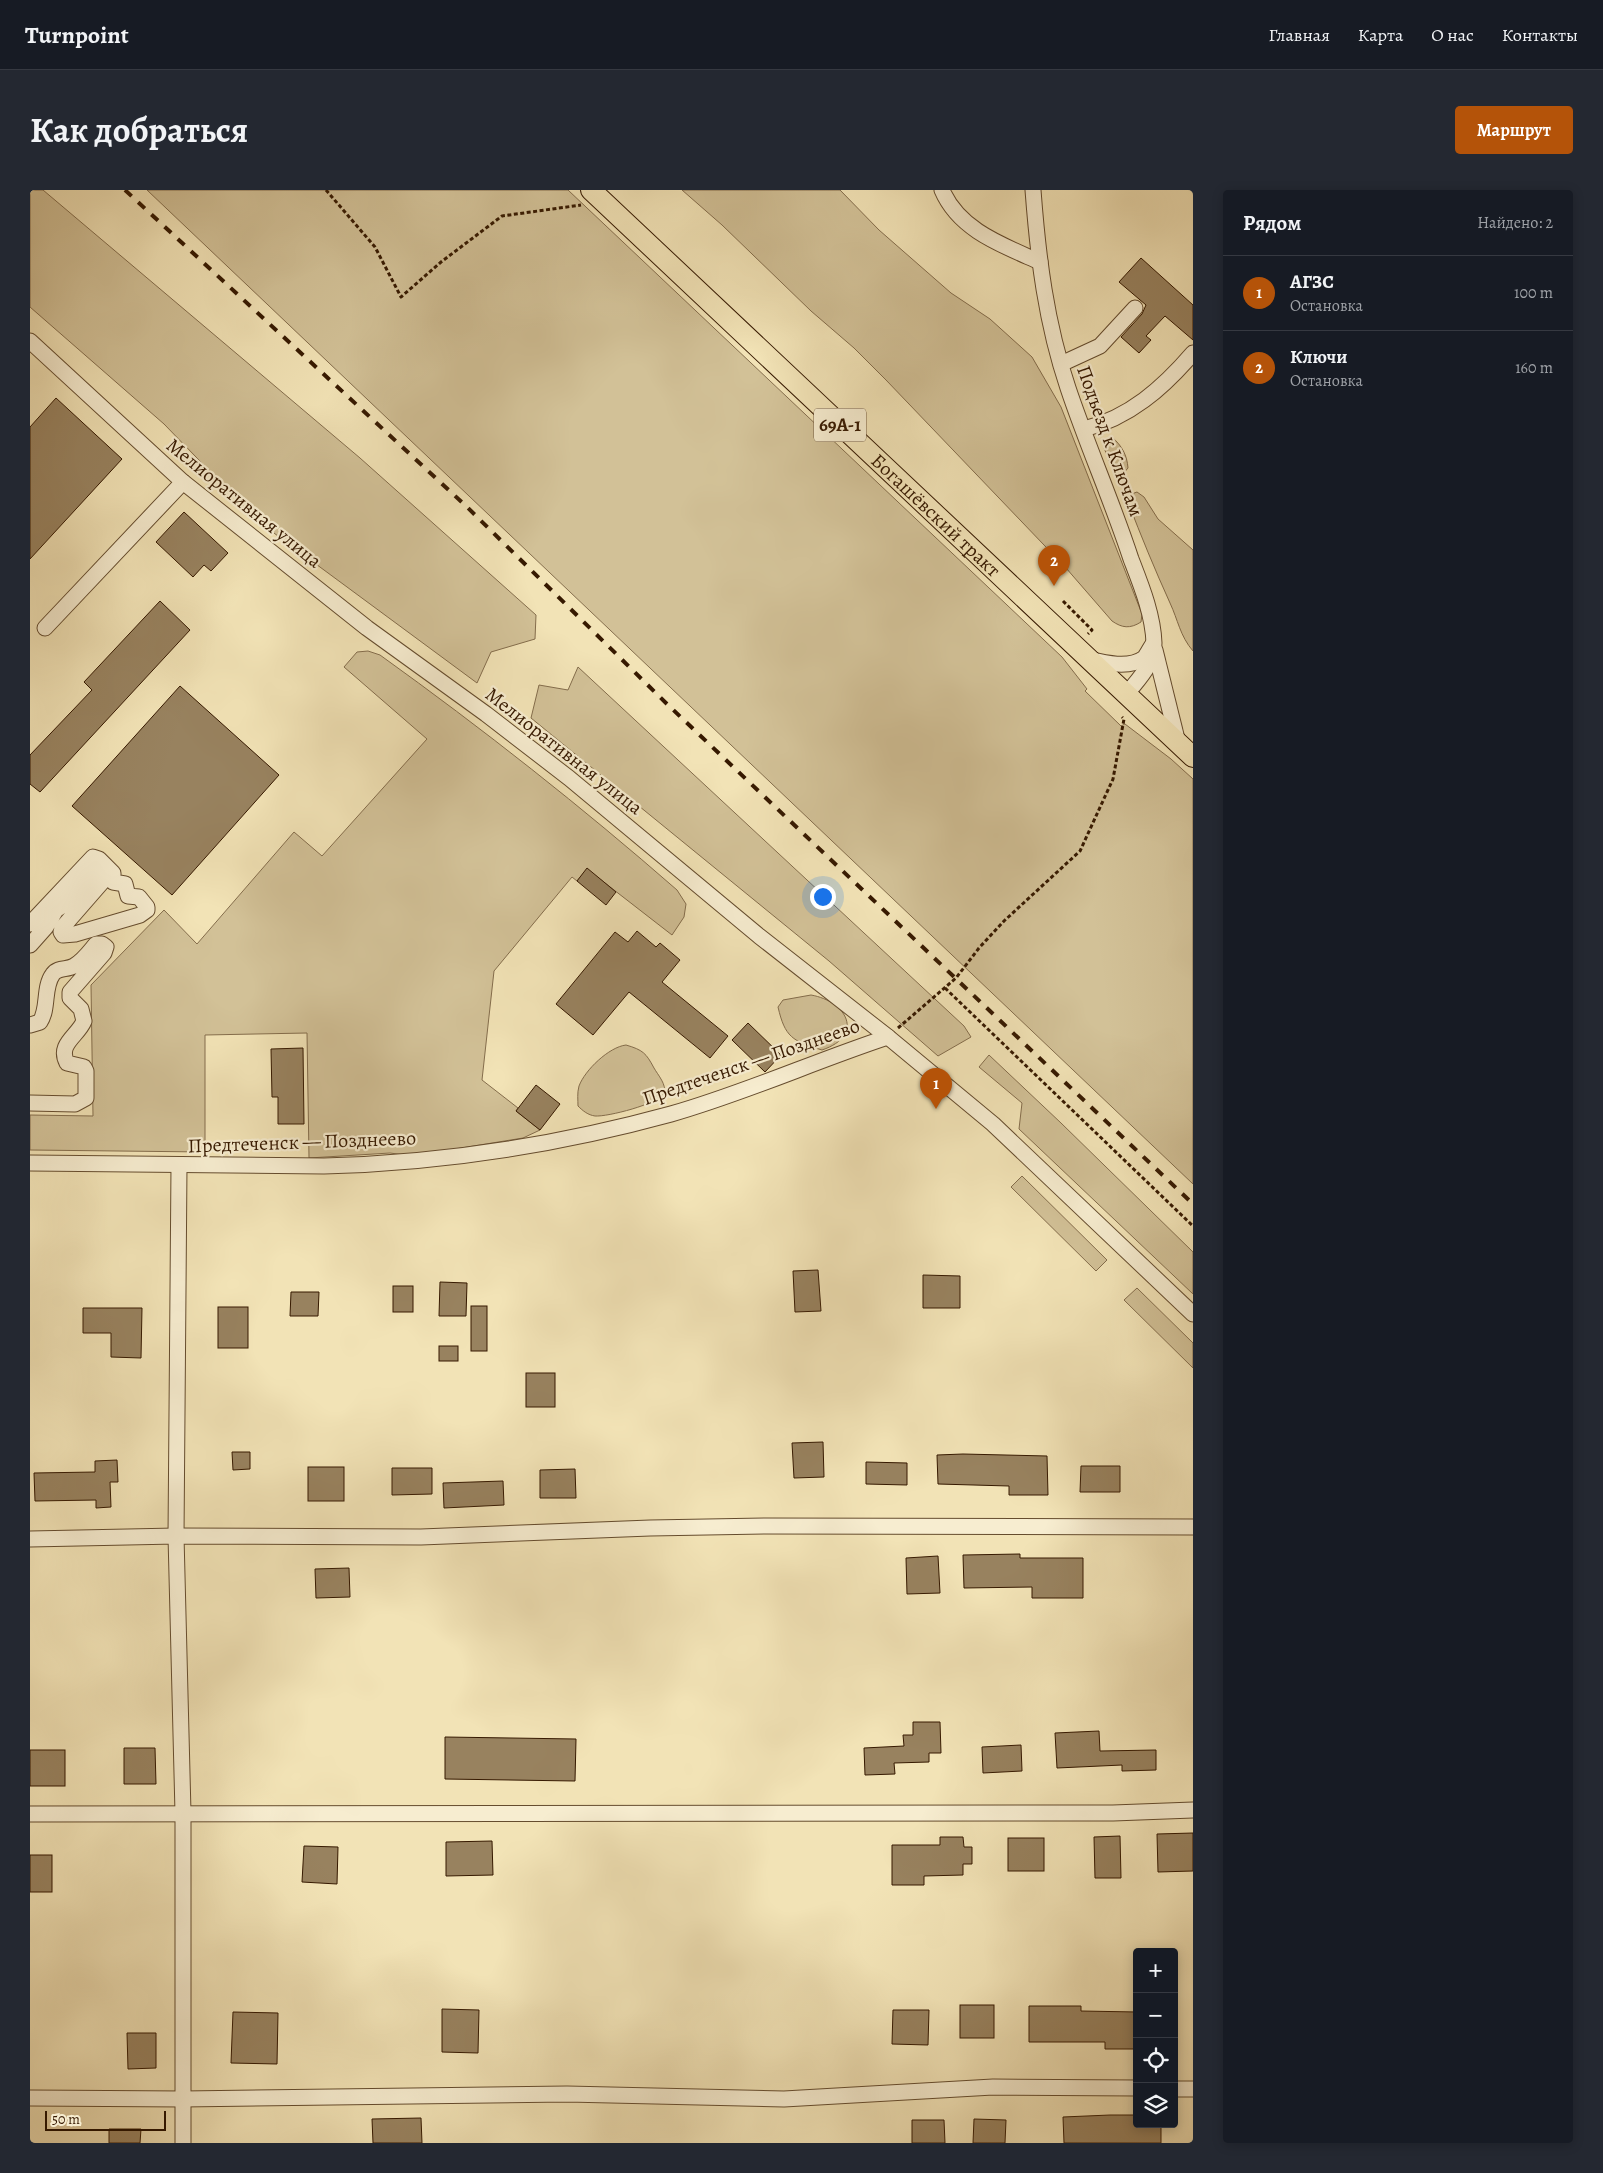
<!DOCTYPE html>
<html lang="ru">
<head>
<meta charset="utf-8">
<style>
  :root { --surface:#171b24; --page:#242831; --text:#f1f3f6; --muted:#9ea1a6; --line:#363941; --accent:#b45309 }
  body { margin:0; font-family:Alegreya,serif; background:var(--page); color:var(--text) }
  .controls { position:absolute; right:15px; bottom:15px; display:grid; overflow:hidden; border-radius:5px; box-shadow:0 2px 12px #0003 }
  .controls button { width:45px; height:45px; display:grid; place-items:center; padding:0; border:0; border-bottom:1px solid var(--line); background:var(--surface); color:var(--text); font:25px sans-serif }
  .scale { position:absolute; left:15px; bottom:12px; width:121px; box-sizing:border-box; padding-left:5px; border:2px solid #361900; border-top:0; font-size:14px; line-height:18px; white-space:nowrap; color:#361900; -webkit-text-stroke:4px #f7edd0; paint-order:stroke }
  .you { position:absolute; left:792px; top:706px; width:18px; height:18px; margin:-12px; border:4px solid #fff; border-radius:50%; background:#1a73e8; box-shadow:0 0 0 8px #1a73e833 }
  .badge { display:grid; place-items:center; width:32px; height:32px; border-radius:50%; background:var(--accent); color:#fff; font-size:16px; font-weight:700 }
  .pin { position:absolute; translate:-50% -41px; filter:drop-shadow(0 1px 2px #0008) }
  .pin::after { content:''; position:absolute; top:26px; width:18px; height:15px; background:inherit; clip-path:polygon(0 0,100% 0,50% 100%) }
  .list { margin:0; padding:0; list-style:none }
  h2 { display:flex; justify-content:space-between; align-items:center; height:65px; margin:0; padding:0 20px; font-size:21px }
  h2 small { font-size:16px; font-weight:400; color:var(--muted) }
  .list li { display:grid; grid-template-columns:32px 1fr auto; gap:15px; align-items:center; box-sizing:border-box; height:75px; padding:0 20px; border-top:1px solid var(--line) }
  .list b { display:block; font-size:19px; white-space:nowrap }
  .list p { margin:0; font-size:16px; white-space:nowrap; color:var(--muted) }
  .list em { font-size:16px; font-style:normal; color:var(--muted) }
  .icon { flex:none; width:28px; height:28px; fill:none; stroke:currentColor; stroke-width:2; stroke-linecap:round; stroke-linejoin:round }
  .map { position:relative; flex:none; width:1163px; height:1953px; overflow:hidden; border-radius:5px }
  header { display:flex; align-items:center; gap:30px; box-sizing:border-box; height:70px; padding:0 25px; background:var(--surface); border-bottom:1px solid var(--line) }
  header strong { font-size:24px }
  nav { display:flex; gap:28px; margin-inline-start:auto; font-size:18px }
  .intro { display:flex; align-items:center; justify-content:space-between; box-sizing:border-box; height:120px; padding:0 30px }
  h1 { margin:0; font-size:35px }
  .button { padding:12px 22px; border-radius:5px; background:var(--accent); color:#fff; font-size:18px; font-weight:700 }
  main { display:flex; gap:30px; padding:0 30px }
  aside { flex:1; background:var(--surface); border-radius:5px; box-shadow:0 2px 12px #0003 }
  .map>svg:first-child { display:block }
  .green { fill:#d2c197; stroke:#846d4c }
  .building { fill:#98825f; stroke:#361900 }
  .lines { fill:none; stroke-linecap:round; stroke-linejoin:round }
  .minor-casing { stroke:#654c2e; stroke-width:17 }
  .major-casing { stroke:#361900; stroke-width:22 }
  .path { stroke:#361900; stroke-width:3; stroke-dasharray:4 2.5; stroke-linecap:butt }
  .minor { stroke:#f7edd0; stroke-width:15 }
  .major { stroke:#f2e3b6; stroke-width:20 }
  .rail { stroke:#361900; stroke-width:4; stroke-dasharray:9 9; stroke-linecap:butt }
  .labels { text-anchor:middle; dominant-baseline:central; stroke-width:4.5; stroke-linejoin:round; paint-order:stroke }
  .shield { fill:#f7edd0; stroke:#70593e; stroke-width:1 }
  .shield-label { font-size:19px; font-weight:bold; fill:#361900 }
  .street-label { font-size:20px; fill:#361900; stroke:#f7edd0 }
</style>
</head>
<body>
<header>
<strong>Turnpoint</strong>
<nav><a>Главная</a><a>Карта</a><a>О нас</a><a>Контакты</a></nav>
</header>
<div class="intro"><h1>Как добраться</h1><a class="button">Маршрут</a></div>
<main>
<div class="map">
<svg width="1163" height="1953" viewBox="0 0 1163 1953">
  <rect width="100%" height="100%" fill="#f2e3b6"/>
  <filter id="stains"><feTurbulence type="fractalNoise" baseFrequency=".004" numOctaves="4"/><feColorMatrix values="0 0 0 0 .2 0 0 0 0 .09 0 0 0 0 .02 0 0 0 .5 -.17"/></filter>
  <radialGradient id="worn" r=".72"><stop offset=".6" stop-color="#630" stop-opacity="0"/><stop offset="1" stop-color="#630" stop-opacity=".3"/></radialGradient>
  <!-- green -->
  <g class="green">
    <path d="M 0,0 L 13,0 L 330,268 L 506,425 L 505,449 L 461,462 L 447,493 L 229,332 L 134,234 L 0,117 Z"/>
    <path d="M 117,0 L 538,0 L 1032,467 L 1057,499 L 1055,501 L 1091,536 L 1095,534 L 1141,569 L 1163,589 L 1163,994 Z"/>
    <path d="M 652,0 L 810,0 L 849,40 L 921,103 L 960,129 L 1002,167 L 1031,217 L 1112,424 L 1111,432 C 1100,439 1092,438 1082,431 L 1036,378 L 856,190 L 824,158 L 781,121 L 692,35 Z"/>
    <path d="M 1082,247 C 1092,256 1097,265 1098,278 L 1092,285 L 1085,284 L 1074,258 L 1074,250 Z"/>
    <path d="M 1107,302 L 1114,307 L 1128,329 L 1163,360 L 1163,461 C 1150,446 1148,430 1140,413 C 1125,380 1111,346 1098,312 L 1099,305 Z"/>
    <path d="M 338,461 L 350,465 C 453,539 552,617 647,700 L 656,714 L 654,727 L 642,745 L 557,679 L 547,691 L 542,687 L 464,781 L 452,890 L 488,918 L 486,921 L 510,940 L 493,948 L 382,966 L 360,963 L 279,968 L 277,843 L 175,845 L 175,962 L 0,960 L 0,925 L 63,926 L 61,795 L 134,720 L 167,754 L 264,642 L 292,666 L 397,549 L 314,477 L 327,462 Z"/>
    <path d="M 548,477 L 934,836 L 941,847 L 908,866 L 799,771 L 501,528 L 509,495 L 538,500 Z"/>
    <path d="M 781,805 C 816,811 836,845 792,860 C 762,851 755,847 748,817 L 753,810 Z"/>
    <path d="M 596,855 C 613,860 616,863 624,878 C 628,885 637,895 634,903 C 629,914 577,927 565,926 C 558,925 553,921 548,916 C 548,910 547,903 549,896 C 555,880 579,857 596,855 Z"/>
    <path d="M 959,865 L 1031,933 L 1163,1062 L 1163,1104 L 989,939 L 992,913 L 949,877 Z"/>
    <path d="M 992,986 L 1077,1070 L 1066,1081 L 981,997 Z"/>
    <path d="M 1107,1098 L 1163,1153 L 1163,1178 L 1094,1110 Z"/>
  </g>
  <!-- building -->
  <g class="building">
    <path d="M 1111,68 L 1163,115 L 1163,150 L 1135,126 L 1116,146 L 1121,150 L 1109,163 L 1091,147 L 1112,124 L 1116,115 L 1089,92 Z"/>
    <path d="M 26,208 L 92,269 L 0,369 L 0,237 Z"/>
    <path d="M 154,322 L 198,363 L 181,381 L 174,375 L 163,387 L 126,352 Z"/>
    <path d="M 130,411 L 160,440 L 10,602 L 0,594 L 0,565 L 62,500 L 54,492 Z"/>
    <path d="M 150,496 L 249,585 L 142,705 L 42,616 Z"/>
    <path d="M 557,678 L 586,702 L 576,715 L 547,691 Z"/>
    <path d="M 607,741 L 626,757 L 630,753 L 650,770 L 632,792 L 698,846 L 680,868 L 599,802 L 563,845 L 526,814 L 585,742 L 598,752 Z"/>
    <path d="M 718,833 L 751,865 L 735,882 L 702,850 Z"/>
    <path d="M 273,858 L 274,934 L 248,934 L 248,907 L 242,907 L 241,859 Z"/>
    <path d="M 506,895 L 530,914 L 510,940 L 486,921 Z"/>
    <path d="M 788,1080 L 791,1121 L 765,1122 L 763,1081 Z"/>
    <path d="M 893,1085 L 930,1086 L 930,1118 L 893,1118 Z"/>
    <path d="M 410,1092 L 437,1093 L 436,1126 L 409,1126 Z"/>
    <rect x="363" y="1096" width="20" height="26"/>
    <path d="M 261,1102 L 289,1102 L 288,1126 L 260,1126 Z"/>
    <rect x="441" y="1116" width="16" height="45"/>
    <rect x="188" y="1117" width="30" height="41"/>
    <path d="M 53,1118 L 112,1118 L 111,1168 L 81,1167 L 81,1143 L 53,1143 Z"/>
    <rect x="409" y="1156" width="19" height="15"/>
    <rect x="496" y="1183" width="29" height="34"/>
    <path d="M 793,1252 L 794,1287 L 764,1288 L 762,1253 Z"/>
    <path d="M 202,1262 L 220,1262 L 220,1279 L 203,1280 Z"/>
    <path d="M 933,1264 L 1017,1266 L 1018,1305 L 979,1305 L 979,1296 L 908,1294 L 907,1265 Z"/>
    <path d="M 87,1270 L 88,1292 L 80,1292 L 81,1317 L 66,1318 L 66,1310 L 5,1311 L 4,1283 L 65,1282 L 65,1271 Z"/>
    <path d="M 836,1272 L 877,1273 L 877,1295 L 836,1294 Z"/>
    <path d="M 1051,1276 L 1090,1276 L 1090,1302 L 1050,1302 Z"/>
    <rect x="278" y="1277" width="36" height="34"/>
    <path d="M 362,1278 L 402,1278 L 402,1304 L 362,1305 Z"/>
    <path d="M 545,1279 L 546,1308 L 510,1308 L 510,1280 Z"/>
    <path d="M 473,1291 L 474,1315 L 414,1318 L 413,1293 Z"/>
    <path d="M 990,1364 L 990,1368 L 1053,1368 L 1053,1408 L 1002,1408 L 1002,1397 L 934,1398 L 933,1365 Z"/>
    <path d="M 908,1366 L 910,1403 L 877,1404 L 876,1368 Z"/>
    <path d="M 319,1378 L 320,1407 L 286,1408 L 285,1379 Z"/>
    <path d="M 883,1532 L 910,1532 L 911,1563 L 899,1563 L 899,1572 L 864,1573 L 865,1584 L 835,1585 L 834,1558 L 874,1556 L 873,1545 L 883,1545 Z"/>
    <path d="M 1069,1541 L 1070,1561 L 1126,1560 L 1126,1580 L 1092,1581 L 1092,1575 L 1027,1578 L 1025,1543 Z"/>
    <path d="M 415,1547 L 546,1549 L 545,1591 L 415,1589 Z"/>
    <path d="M 991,1555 L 992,1581 L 953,1583 L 952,1557 Z"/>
    <path d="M 94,1558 L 125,1558 L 126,1594 L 94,1594 Z"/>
    <rect x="0" y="1560" width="35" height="36"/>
    <path d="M 1163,1643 L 1163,1681 L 1128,1682 L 1127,1644 Z"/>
    <path d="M 1090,1646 L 1091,1688 L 1065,1688 L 1064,1647 Z"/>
    <path d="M 910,1647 L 933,1647 L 934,1657 L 942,1657 L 942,1674 L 933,1674 L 933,1685 L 894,1686 L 894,1695 L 862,1695 L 862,1655 L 910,1655 Z"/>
    <rect x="978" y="1648" width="36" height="33"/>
    <path d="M 462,1651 L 463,1685 L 416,1686 L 416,1652 Z"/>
    <path d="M 274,1656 L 308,1657 L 307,1694 L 272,1692 Z"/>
    <rect x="0" y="1665" width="22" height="37"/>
    <rect x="930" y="1815" width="34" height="33"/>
    <path d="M 999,1816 L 1051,1816 L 1051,1821 L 1107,1822 L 1107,1859 L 1075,1859 L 1075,1852 L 999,1852 Z"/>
    <path d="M 412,1819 L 449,1820 L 448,1863 L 412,1862 Z"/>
    <path d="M 863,1820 L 899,1820 L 898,1855 L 862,1854 Z"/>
    <path d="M 203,1822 L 248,1823 L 247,1874 L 201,1873 Z"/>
    <path d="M 97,1843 L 126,1843 L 126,1878 L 98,1879 Z"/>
    <path d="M 1080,1925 L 1107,1925 L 1107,1934 L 1131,1934 L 1131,1953 L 1034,1953 L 1033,1927 Z"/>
    <path d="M 391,1928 L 392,1953 L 343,1953 L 342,1929 Z"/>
    <path d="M 944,1929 L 976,1930 L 975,1953 L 943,1953 Z"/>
    <path d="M 882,1930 L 914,1930 L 915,1953 L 882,1953 Z"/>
    <path d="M 79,1939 L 111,1939 L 110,1953 L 79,1953 Z"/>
  </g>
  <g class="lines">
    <!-- minor casing -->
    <g class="minor-casing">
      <g id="minor">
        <path d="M 912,0 C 929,40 972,55 1010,72"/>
        <path d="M 1003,0 C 1008,67 1016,133 1038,198 C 1057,255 1082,311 1101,369 C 1111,395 1123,424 1124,453 C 1124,475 1109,488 1096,505"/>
        <path d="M 0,151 L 153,292 L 337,438 L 456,524 L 539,588 L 729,746 L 858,847 L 963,934 L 1163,1124"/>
        <path d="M 1031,174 L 1070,156 L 1105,118"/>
        <path d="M 1054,239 C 1099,228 1133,198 1163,163"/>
        <path d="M 15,438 L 153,292"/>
        <path d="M 1125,460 L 1148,553"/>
        <path d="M 1059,469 C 1075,473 1099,479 1114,468 C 1117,465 1120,458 1123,454"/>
        <path d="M 0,734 L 63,667 L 69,669 L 83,683 L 83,692 L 95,694 L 98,706 L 109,707 L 117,717 L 117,720 L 110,725 L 45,744 L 33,745 L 31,742 L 32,738 L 73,691 L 75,683 L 68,681 L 41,710 L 26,720 L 16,737 L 0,755"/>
        <path d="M 0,835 L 10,832 C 19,818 13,797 23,784 C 28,777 37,780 44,776 C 53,771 60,761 66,754 L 72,754 L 76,757 L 74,763 L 40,802 L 40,808 L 51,819 L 54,831 C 48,846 27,854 37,873 L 54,877 L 56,881 L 56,908 L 45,914 L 0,913"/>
        <path d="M 0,973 L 294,976 C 411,973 528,955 641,924 C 715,903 785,871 858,847"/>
        <path d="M 149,976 L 146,1346 L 153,1623 L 153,1953"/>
        <path d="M 0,1349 L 146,1346 L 391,1347 L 620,1338 L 734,1336 L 1163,1337"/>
        <path d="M 0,1624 L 1083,1623 L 1163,1620"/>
        <path d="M 1144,1899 L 1163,1899"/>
        <path d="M 0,1908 L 153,1909 L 537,1904 L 754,1909 L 963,1897 L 1107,1898"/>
      </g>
    </g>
    <!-- major casing -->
    <g class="major-casing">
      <g id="major">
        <path id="s1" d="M 561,0 L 1163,567"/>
      </g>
    </g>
    <!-- path -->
    <g class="path">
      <path d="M 296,0 L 345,57 L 371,107 L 411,72 L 472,26 L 551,15"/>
      <path d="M 1033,411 L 1062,440 L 1058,444"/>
      <path d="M 915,798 L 1163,1036"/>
      <path d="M 868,838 L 926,788 L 949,758 L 974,731 L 1050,661 L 1083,589 L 1094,529 L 1092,527"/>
    </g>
    <!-- minor -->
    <use href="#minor" class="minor"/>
    <!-- major -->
    <use href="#major" class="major"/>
    <!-- rail -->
    <path class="rail" d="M 95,0 L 437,317 L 637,514 L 1163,1014"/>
  </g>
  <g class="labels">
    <!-- shield labels -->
    <rect class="shield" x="784" y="218.5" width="52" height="33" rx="4"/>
    <g class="shield-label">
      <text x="810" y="235">69А-1</text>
    </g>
    <!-- street labels -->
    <g class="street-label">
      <text transform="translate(1080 251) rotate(70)">Подъезд к Ключам</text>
      <text transform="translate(214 313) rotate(39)">Мелиоративная улица</text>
      <text stroke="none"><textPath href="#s1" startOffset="474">Богашёвский тракт</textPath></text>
      <text transform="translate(534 561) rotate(38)">Мелиоративная улица</text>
      <text transform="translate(721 872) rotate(-19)">Предтеченск — Позднеево</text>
      <text transform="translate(272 952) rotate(-2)">Предтеченск — Позднеево</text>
    </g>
  </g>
  <rect width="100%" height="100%" filter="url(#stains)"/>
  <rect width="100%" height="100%" fill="url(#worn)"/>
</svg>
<div class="controls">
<button>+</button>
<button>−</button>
<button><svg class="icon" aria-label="locate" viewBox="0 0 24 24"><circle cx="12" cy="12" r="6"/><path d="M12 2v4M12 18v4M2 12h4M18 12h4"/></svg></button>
<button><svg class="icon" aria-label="layers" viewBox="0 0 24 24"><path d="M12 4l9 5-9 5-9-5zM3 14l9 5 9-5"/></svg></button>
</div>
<div class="scale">50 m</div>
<div class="you"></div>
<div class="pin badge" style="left:906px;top:919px">1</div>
<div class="pin badge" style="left:1024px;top:396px">2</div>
</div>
<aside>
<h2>Рядом<small>Найдено: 2</small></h2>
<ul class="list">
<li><span class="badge">1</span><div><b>АГЗС</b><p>Остановка</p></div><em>100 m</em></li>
<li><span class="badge">2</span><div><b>Ключи</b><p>Остановка</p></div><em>160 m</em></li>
</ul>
</aside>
</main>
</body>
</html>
